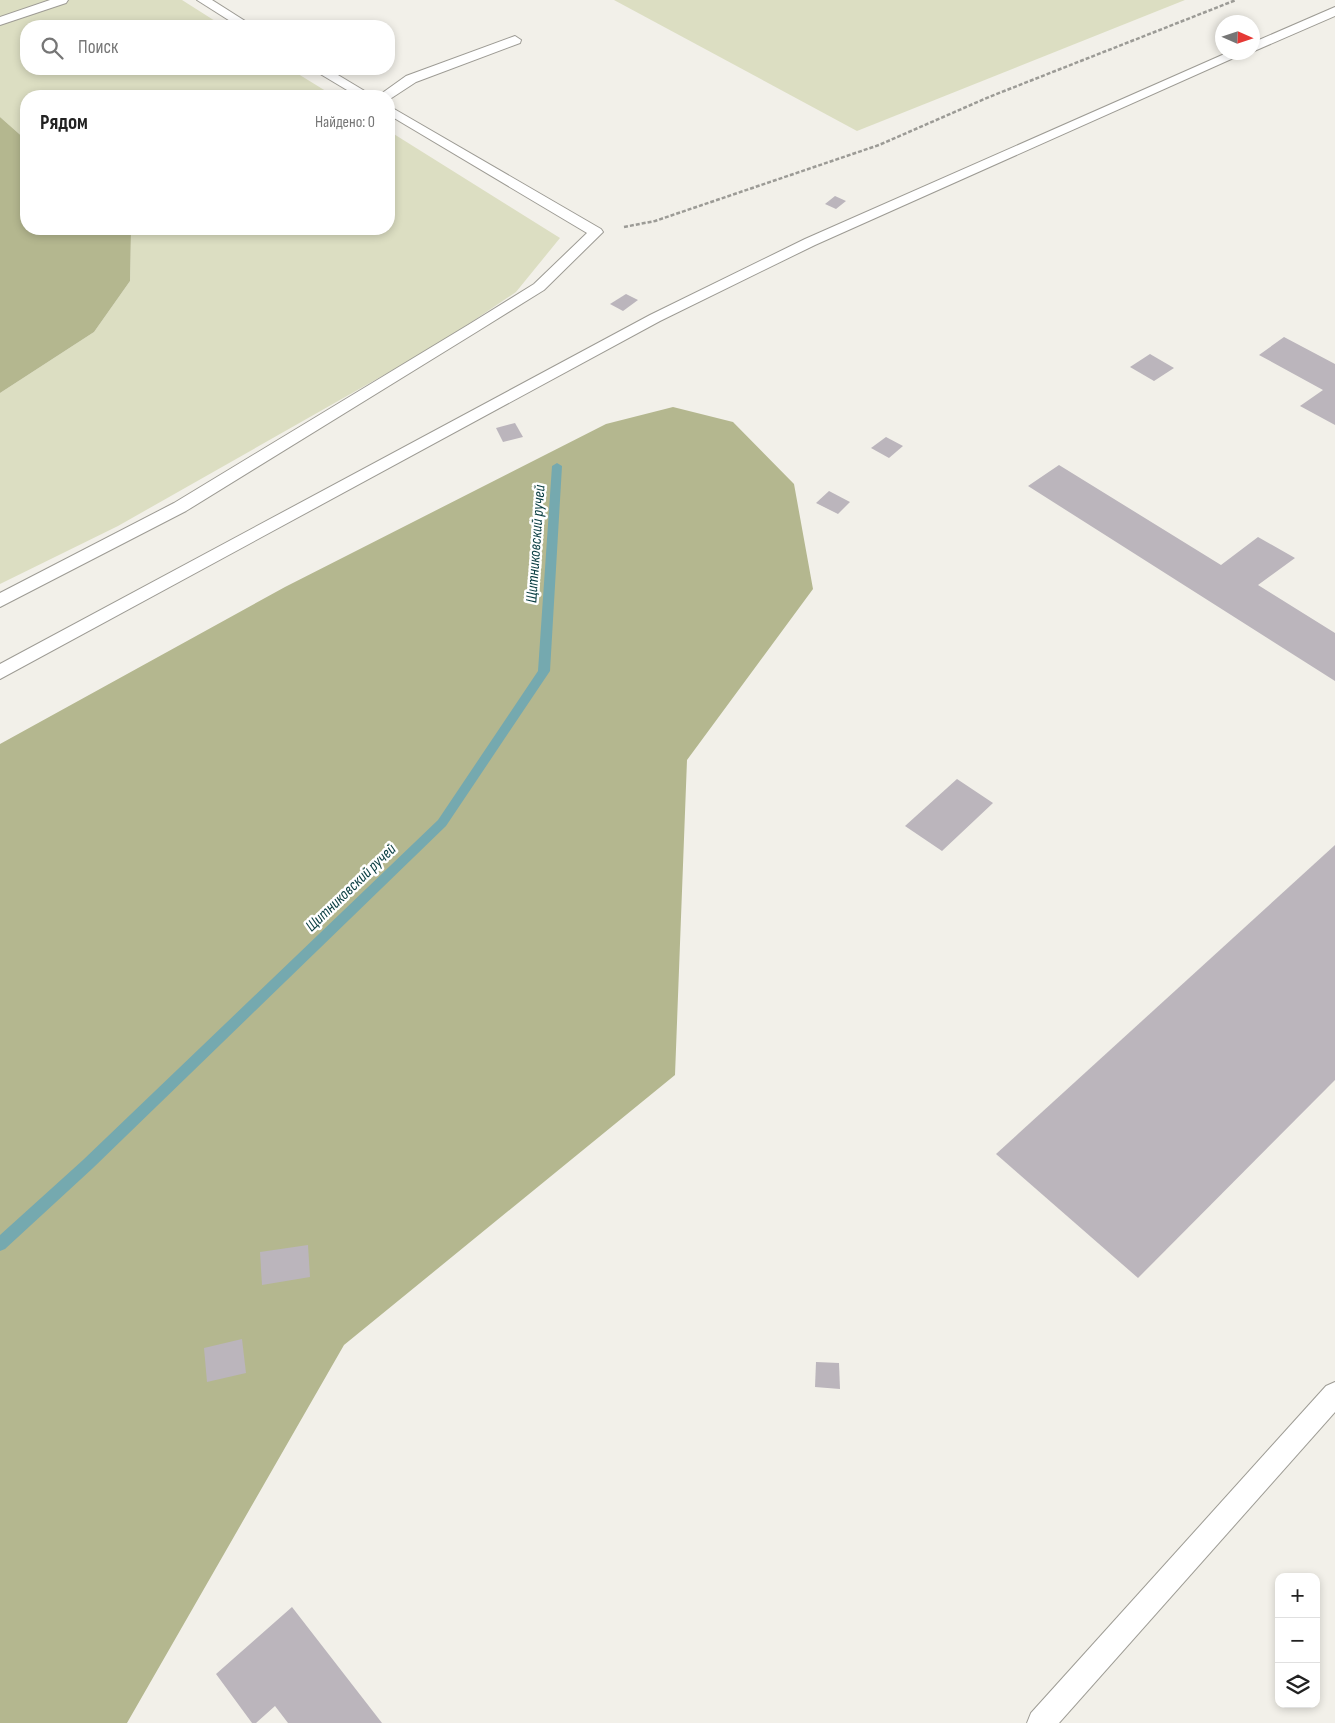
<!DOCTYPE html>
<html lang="ru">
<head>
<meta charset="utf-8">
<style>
  :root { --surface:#fff; --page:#f6f6f6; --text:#222; --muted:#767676; --line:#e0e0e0 }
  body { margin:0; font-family:"Sofia Sans Condensed",sans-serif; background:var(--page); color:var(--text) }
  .controls { position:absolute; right:15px; bottom:15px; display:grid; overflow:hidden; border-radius:10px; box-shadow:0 2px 8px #0003 }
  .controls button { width:45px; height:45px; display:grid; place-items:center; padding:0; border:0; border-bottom:1px solid var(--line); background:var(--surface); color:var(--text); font:25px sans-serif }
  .compass { position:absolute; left:1215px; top:15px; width:45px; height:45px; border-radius:50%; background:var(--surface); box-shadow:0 2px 8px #0003; rotate:93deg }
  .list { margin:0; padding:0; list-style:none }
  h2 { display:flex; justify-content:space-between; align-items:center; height:65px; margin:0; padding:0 20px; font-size:21px }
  h2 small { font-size:16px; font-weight:400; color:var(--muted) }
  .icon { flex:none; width:28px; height:28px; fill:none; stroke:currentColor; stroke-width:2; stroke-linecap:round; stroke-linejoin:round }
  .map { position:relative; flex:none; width:1335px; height:1723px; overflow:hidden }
  .search { position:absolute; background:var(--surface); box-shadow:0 2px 8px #0003; left:20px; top:20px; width:375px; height:55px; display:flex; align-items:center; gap:12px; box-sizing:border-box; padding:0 18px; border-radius:20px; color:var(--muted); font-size:19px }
  .panel { position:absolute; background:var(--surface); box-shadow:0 2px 8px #0003; left:20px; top:90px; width:375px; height:145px; border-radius:20px }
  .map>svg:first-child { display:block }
  .green { fill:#dcdec2 }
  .forest { fill:#b4b78f }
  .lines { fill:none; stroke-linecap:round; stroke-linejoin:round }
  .stream { fill:#75a9af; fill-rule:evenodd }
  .building { fill:#bbb5bc }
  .lane-casing { stroke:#9d9b94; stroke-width:2 }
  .path { stroke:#9c9b96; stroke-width:2.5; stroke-dasharray:4 2; stroke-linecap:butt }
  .lane { fill:#fff; fill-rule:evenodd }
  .labels { text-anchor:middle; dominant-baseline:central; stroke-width:5; stroke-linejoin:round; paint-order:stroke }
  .water-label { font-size:16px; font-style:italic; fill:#083c40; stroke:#fff }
</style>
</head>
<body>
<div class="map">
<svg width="1335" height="1723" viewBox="0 0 1335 1723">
  <rect width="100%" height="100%" fill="#f2f0e9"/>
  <!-- green -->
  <g class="green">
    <path d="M 0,0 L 182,0 L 223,26 L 26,26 L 26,69 L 290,69 L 334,96 L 26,96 L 26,140 L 0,117 Z"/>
    <path d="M 614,0 L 1185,0 L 857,131 Z"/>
    <path d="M 389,131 L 560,238 L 516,292 L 442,342 L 118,526 L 0,584 L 0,393 L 94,332 L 130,281 L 131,232 L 128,229 L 389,229 Z"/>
  </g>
  <!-- forest -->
  <g class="forest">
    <path d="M 0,117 L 26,140 L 26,229 L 128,229 L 131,232 L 130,281 L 94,332 L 0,393 Z"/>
    <path d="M 673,407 L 733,422 L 794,484 L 813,589 L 687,760 L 675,1075 L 344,1345 L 127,1723 L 0,1723 L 0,744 L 285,587 L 606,424 Z"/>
  </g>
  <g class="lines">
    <!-- stream -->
    <path class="stream" d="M 557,463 L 562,466 L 550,671 L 446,826 L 93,1168 L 5,1249 L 0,1251 L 0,1235 L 83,1160 L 438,820 L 538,671 L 552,466 Z"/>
  </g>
  <!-- building -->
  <g class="building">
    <path d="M 835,196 L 846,201 L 836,209 L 825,204 Z"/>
    <path d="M 626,294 L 638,300 L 623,311 L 610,304 Z"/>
    <path d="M 1284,337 L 1335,364 L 1335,425 L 1300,406 L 1323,390 L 1259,355 Z"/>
    <path d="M 1150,354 L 1174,368 L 1154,381 L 1130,367 Z"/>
    <path d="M 515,423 L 523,437 L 503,442 L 496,428 Z"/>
    <path d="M 886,437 L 903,446 L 889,458 L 871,448 Z"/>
    <path d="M 1059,465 L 1221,565 L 1258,537 L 1295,558 L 1258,585 L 1335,633 L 1335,681 L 1028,486 Z"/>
    <path d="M 829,491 L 850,502 L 838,514 L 816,503 Z"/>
    <path d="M 957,779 L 993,803 L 942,851 L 905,826 Z"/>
    <path d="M 1335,845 L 1335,1080 L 1138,1278 L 996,1154 Z"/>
    <path d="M 308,1245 L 310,1277 L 262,1285 L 260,1252 Z"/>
    <path d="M 242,1339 L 246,1373 L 207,1382 L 204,1348 Z"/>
    <path d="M 816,1362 L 839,1363 L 840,1389 L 815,1387 Z"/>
    <path d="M 292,1607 L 382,1723 L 288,1723 L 275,1706 L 256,1723 L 252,1723 L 216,1674 Z"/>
  </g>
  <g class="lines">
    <!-- lane casing -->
    <g class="lane-casing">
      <g id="lane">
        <path d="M 50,0 L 68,0 L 66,3 L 0,25 L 0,17 Z"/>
        <path d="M 197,0 L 212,0 L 253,26 L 238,26 Z"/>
        <path d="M 1335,7 L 1335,16 L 1252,52 L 1252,43 Z"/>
        <path d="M 515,36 L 521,40 L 520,43 L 416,82 L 390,99 L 389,96 L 378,96 L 406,76 Z"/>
        <path d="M 1229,52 L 1247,52 L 815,245 L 660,321 L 0,679 L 0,664 L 650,315 L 805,239 Z"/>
        <path d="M 312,69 L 328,69 L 373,96 L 357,96 Z"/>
        <path d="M 389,106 L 601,229 L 603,232 L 544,290 L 478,331 L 186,511 L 0,607 L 0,593 L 174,503 L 468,325 L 534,284 L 587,233 L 389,115 Z"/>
        <path d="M 1335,1382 L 1335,1412 L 1059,1723 L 1027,1723 L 1031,1713 L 1326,1386 Z"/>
      </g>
    </g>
    <!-- path -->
    <path class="path" d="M 624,227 L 655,221 L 879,145 L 989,97 L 1236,0"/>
    <!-- lane -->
    <use href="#lane" class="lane"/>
  </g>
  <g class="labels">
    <!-- water labels -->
    <g class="water-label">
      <text transform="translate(536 544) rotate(-86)">Щитниковский ручей</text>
      <text transform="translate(351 888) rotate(-44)">Щитниковский ручей</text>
    </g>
  </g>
</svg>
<div class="controls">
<button>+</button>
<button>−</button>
<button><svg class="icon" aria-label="layers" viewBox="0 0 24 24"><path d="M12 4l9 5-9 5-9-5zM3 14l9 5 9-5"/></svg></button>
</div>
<svg class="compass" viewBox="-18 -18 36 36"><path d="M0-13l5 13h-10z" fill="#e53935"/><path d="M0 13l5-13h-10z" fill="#767676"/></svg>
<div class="search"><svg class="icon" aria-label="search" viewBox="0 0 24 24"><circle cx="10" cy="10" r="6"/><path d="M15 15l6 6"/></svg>Поиск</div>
<section class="panel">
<h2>Рядом<small>Найдено: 0</small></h2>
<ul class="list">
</ul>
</section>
</div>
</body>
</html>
